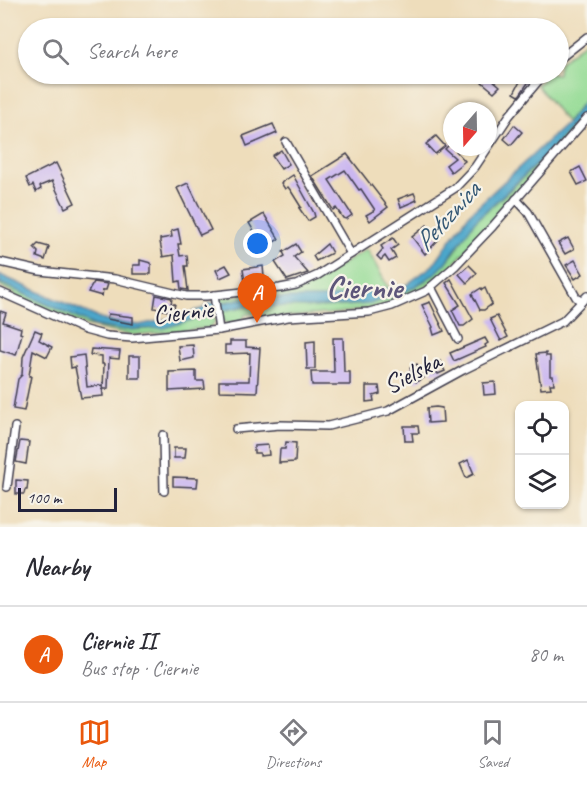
<!DOCTYPE html>
<html lang="en">
<head>
<meta charset="utf-8">
<style>
  :root { --surface:#fff; --page:#f7f7f7; --text:#2b2b33; --muted:#7c7c81; --line:#e1e1e2; --accent:#ea580c }
  body { margin:0; font-family:Caveat,sans-serif; background:var(--page); color:var(--text) }
  .controls { position:absolute; right:18px; bottom:18px; display:grid; overflow:hidden; border-radius:12px; box-shadow:0 2px 4px #0004 }
  .controls button { width:54px; height:54px; display:grid; place-items:center; padding:0; border:0; border-bottom:2px solid var(--line); background:var(--surface); color:var(--text); font:30px sans-serif }
  .compass { position:absolute; left:443px; top:102px; width:54px; height:54px; border-radius:50%; background:var(--surface); box-shadow:0 2px 4px #0004; rotate:200deg }
  .scale { position:absolute; left:18px; bottom:15px; width:99px; box-sizing:border-box; padding-left:6px; border:3px solid #22223b; border-top:0; font-size:16px; line-height:21px; white-space:nowrap; color:#22223b; -webkit-text-stroke:4px #f7f3e8; paint-order:stroke }
  .you { position:absolute; left:258px; top:244px; width:21px; height:21px; margin:-15px; border:4px solid #fff; border-radius:50%; background:#1a73e8; box-shadow:0 0 0 9px #1a73e833 }
  .badge { display:grid; place-items:center; width:39px; height:39px; border-radius:50%; background:var(--accent); color:#fff; font-size:20px; font-weight:700 }
  .pin { position:absolute; translate:-50% -50px; filter:drop-shadow(0 2px 3px #0008) }
  .pin::after { content:''; position:absolute; top:32px; width:21px; height:18px; background:inherit; clip-path:polygon(0 0,100% 0,50% 100%) }
  .list { margin:0; padding:0; list-style:none }
  h2 { display:flex; justify-content:space-between; align-items:center; height:78px; margin:0; padding:0 24px; font-size:26px }
  h2 small { font-size:20px; font-weight:400; color:var(--muted) }
  .list li { display:grid; grid-template-columns:39px 1fr auto; gap:18px; align-items:center; box-sizing:border-box; height:96px; padding:0 24px; border-top:2px solid var(--line) }
  .list b { display:block; font-size:22px; white-space:nowrap }
  .list p { margin:0; font-size:20px; white-space:nowrap; color:var(--muted) }
  .list em { font-size:20px; font-style:normal; color:var(--muted) }
  .icon { flex:none; width:33px; height:33px; fill:none; stroke:currentColor; stroke-width:2; stroke-linecap:round; stroke-linejoin:round }
  .map { position:relative; flex:none; width:587px; height:527px; overflow:hidden }
  .search { position:absolute; background:var(--surface); box-shadow:0 2px 4px #0004; left:18px; right:18px; top:18px; height:66px; display:flex; align-items:center; gap:15px; box-sizing:border-box; padding:0 21px; border-radius:33px; color:var(--muted); font-size:22px }
  .sheet { height:174px; background:var(--surface) }
  nav { display:flex; justify-content:space-around; align-items:center; box-sizing:border-box; height:84px; border-top:2px solid var(--line); background:var(--surface); font-size:16px; color:var(--muted) }
  nav a { display:grid; justify-items:center; gap:3px }
  nav .on { color:var(--accent) }
  .map>svg:first-child { display:block }
  .green { fill:#96dc96; stroke:#5c7f68; stroke-width:1.5 }
  .water { fill:#4ca6ca; stroke:#376482; stroke-width:1.5 }
  .building { fill:#cbb7f0 }
  .lines { fill:none; stroke-linecap:round; stroke-linejoin:round }
  .minor-casing { stroke:#413e4e; stroke-width:10 }
  .minor { stroke:#fff; stroke-width:7 }
  .labels { text-anchor:middle; dominant-baseline:central; stroke-width:4.5; stroke-linejoin:round; paint-order:stroke }
  .street-label { font-size:26px; fill:#22223b; stroke:#f7f3e8 }
  .water-label { font-size:27px; font-style:italic; fill:#335774; stroke:#f7f3e8 }
  .district-label { font-size:32px; font-weight:bold; fill:#5d567a; stroke:#f7f3e8 }
</style>
</head>
<body>
<div class="map">
<svg width="587" height="527" viewBox="0 0 587 527">
  <rect width="100%" height="100%" fill="#f7f3e8"/>
  <filter id="ink" filterUnits="userSpaceOnUse"><feTurbulence type="fractalNoise" baseFrequency=".0167" numOctaves="2"/><feDisplacementMap in="SourceGraphic" scale="12" xChannelSelector="R" yChannelSelector="G"/><feConvolveMatrix kernelMatrix="1 2 1 2 8 2 1 2 1" color-interpolation-filters="sRGB"/></filter>
  <filter id="wash" filterUnits="userSpaceOnUse"><feTurbulence type="fractalNoise" baseFrequency=".008" numOctaves="4" result="noise"/><feDisplacementMap in="SourceGraphic" scale="24" xChannelSelector="R" yChannelSelector="G"/><feGaussianBlur stdDeviation="1.35" result="paint"/><feColorMatrix in="noise" values="0 0 0 0 0 0 0 0 0 0 0 0 0 0 0 0 0 1.4 0 .05"/><feComposite in="paint" operator="in"/></filter>
  <g filter="url(#wash)">
    <rect width="100%" height="100%" fill="#edb"/>
    <!-- green -->
    <g class="green">
      <path d="M 587,40 L 587,97 L 567,123 L 537,85 L 548,74 L 558,74 L 559,63 Z"/>
      <path d="M 587,109 L 587,114 C 561,144 535,174 508,203 C 477,238 445,282 401,300 C 362,315 311,314 270,318 L 258,313 L 245,315 L 241,322 L 229,324 L 222,321 L 219,312 C 266,298 321,312 370,303 C 403,297 434,280 454,253 C 462,242 467,228 477,219 C 493,205 510,191 525,176 C 547,155 567,132 587,109 Z"/>
      <path d="M 367,249 L 389,289 L 325,298 L 244,298 L 218,303 L 219,298 L 225,297 L 302,289 Z"/>
      <path d="M 0,283 L 95,326 C 138,336 173,325 214,313 L 215,322 L 209,328 L 132,335 L 118,333 L 86,326 L 16,297 L 14,293 L 0,286 Z"/>
    </g>
    <!-- water -->
    <path class="water" d="M 587,97 L 587,109 L 543,158 L 475,221 L 446,263 L 435,274 L 409,290 L 370,304 L 317,307 L 245,306 L 227,310 L 164,328 L 118,330 L 95,326 L 0,283 L 0,275 L 106,321 L 139,325 L 177,317 L 204,308 L 209,303 L 227,302 L 244,298 L 325,298 L 388,289 L 406,285 L 433,265 L 469,214 L 567,123 Z"/>
    <g id="blocks">
      <!-- building -->
      <g class="building">
        <path d="M 237,74 L 264,74 L 264,75 L 240,81 Z"/>
        <path d="M 478,74 L 486,74 L 500,86 L 494,92 L 482,82 L 484,80 Z"/>
        <path d="M 524,74 L 528,74 L 532,77 L 519,96 L 514,93 Z"/>
        <path d="M 273,124 L 277,133 L 247,146 L 243,136 Z"/>
        <path d="M 514,125 L 522,132 L 511,145 L 504,139 Z"/>
        <path d="M 436,136 L 445,146 L 435,154 L 426,144 Z"/>
        <path d="M 452,142 L 452,147 L 460,147 L 456,151 L 465,161 L 451,172 L 446,165 L 455,158 L 445,149 Z"/>
        <path d="M 281,150 L 289,164 L 281,169 L 272,156 Z"/>
        <path d="M 347,154 L 388,207 L 370,221 L 366,215 L 375,210 L 361,189 L 359,190 L 345,170 L 329,180 L 352,215 L 346,219 L 343,218 L 336,208 L 333,210 L 312,176 Z"/>
        <path d="M 56,163 L 75,203 L 65,208 L 52,181 L 40,186 L 41,189 L 36,192 L 33,185 L 30,187 L 26,178 Z"/>
        <path d="M 580,167 L 587,181 L 578,185 L 571,172 Z"/>
        <path d="M 293,175 L 314,213 L 315,217 L 308,221 L 299,208 L 301,207 L 291,191 L 288,187 L 285,189 L 281,183 Z"/>
        <path d="M 188,183 L 211,230 L 200,235 L 177,188 Z"/>
        <path d="M 414,193 L 417,200 L 401,207 L 398,199 Z"/>
        <path d="M 264,214 L 279,239 L 264,248 L 249,223 Z"/>
        <path d="M 427,225 L 439,239 L 425,254 L 412,237 Z"/>
        <path d="M 178,229 L 181,244 L 178,244 L 180,256 L 187,255 L 188,266 L 185,266 L 188,290 L 181,289 L 180,281 L 176,282 L 174,255 L 163,257 L 160,242 L 160,239 L 172,237 L 171,231 Z"/>
        <path d="M 393,238 L 398,245 L 391,250 L 396,258 L 389,262 L 385,256 L 381,260 L 377,256 L 383,249 L 381,246 Z"/>
        <path d="M 568,238 L 574,249 L 565,254 L 558,243 Z"/>
        <path d="M 38,244 L 49,247 L 45,260 L 37,257 L 38,252 L 34,248 Z"/>
        <path d="M 296,244 L 301,252 L 294,257 L 308,273 L 287,280 L 275,262 L 285,256 L 283,252 Z"/>
        <path d="M 327,244 L 332,253 L 316,261 L 313,256 Z"/>
        <path d="M 140,260 L 151,263 L 151,274 L 133,274 L 133,265 L 140,265 Z"/>
        <path d="M 575,260 L 583,274 L 575,279 L 566,265 Z"/>
        <path d="M 226,265 L 231,273 L 220,278 L 216,270 Z"/>
        <path d="M 469,265 L 477,273 L 467,283 L 459,274 Z"/>
        <path d="M 263,266 L 264,277 L 245,282 L 243,269 Z"/>
        <path d="M 451,279 L 473,319 L 464,326 L 460,326 L 452,310 L 460,305 L 446,283 Z"/>
        <path d="M 94,282 L 108,284 L 106,290 L 103,290 L 102,296 L 88,292 Z"/>
        <path d="M 481,288 L 482,290 L 485,288 L 492,304 L 484,310 L 480,310 L 472,294 Z"/>
        <path d="M 156,295 L 172,298 L 171,304 L 175,304 L 173,312 L 154,308 Z"/>
        <path d="M 430,302 L 444,331 L 434,335 L 432,328 L 433,327 L 422,305 Z"/>
        <path d="M 0,311 L 6,313 L 3,322 L 21,328 L 20,333 L 22,334 L 16,355 L 0,350 Z"/>
        <path d="M 108,314 L 133,317 L 133,324 L 107,319 Z"/>
        <path d="M 497,316 L 508,337 L 501,341 L 490,319 Z"/>
        <path d="M 35,330 L 42,333 L 39,340 L 52,347 L 47,357 L 33,350 L 29,376 L 31,376 L 24,411 L 13,409 L 18,379 L 22,375 L 23,357 Z"/>
        <path d="M 333,338 L 343,338 L 344,372 L 350,372 L 350,385 L 312,385 L 311,372 L 334,372 Z"/>
        <path d="M 485,338 L 488,343 L 485,345 L 486,347 L 454,361 L 450,353 Z"/>
        <path d="M 230,341 L 246,341 L 246,347 L 260,348 L 257,392 L 219,391 L 219,381 L 249,381 L 250,353 L 225,354 L 225,345 L 230,345 Z"/>
        <path d="M 315,341 L 315,369 L 307,369 L 306,342 Z"/>
        <path d="M 193,345 L 194,358 L 180,361 L 178,346 Z"/>
        <path d="M 91,349 L 120,351 L 119,359 L 109,358 L 108,389 L 103,389 L 104,364 L 102,364 L 102,356 L 90,355 Z"/>
        <path d="M 546,353 L 546,356 L 550,356 L 550,376 L 553,376 L 554,384 L 550,384 L 551,388 L 541,389 L 536,354 Z"/>
        <path d="M 84,355 L 87,387 L 102,385 L 103,396 L 81,398 L 75,367 L 71,368 L 70,357 Z"/>
        <rect x="129" y="356" width="11" height="22"/>
        <path d="M 440,361 L 445,371 L 438,374 L 437,372 L 433,374 L 429,366 Z"/>
        <path d="M 417,364 L 424,378 L 416,382 L 410,368 Z"/>
        <path d="M 196,371 L 196,381 L 204,381 L 205,389 L 169,391 L 169,372 Z"/>
        <path d="M 495,382 L 496,394 L 484,395 L 483,383 Z"/>
        <path d="M 366,386 L 379,386 L 380,394 L 373,396 L 374,401 L 366,402 Z"/>
        <path d="M 436,407 L 442,408 L 443,422 L 428,423 L 427,408 Z"/>
        <path d="M 404,426 L 418,426 L 419,433 L 412,433 L 413,441 L 405,441 Z"/>
        <path d="M 20,441 L 29,442 L 26,464 L 16,462 Z"/>
        <path d="M 286,442 L 296,443 L 295,462 L 279,463 L 280,449 L 285,449 Z"/>
        <path d="M 268,445 L 269,455 L 260,456 L 260,453 L 254,453 L 254,446 Z"/>
        <path d="M 174,448 L 186,448 L 185,458 L 174,458 Z"/>
        <path d="M 468,460 L 474,474 L 466,478 L 460,464 Z"/>
        <path d="M 173,477 L 198,478 L 197,487 L 173,486 Z"/>
        <path d="M 16,480 L 28,481 L 27,490 L 25,490 L 24,494 L 16,494 Z"/>
      </g>
    </g>
  </g>
  <g filter="url(#ink)">
    <use href="#blocks" fill-opacity="0" stroke="#413e4e" stroke-width="1.5"/>
    <g class="lines">
      <!-- minor casing -->
      <g class="minor-casing">
        <g id="minor">
          <path d="M 558,60 L 587,37"/>
          <path d="M 286,142 L 351,254"/>
          <path d="M 516,199 L 528,212 L 576,297 L 581,302"/>
          <path d="M 0,262 L 40,271 L 115,279 L 186,296 L 206,296 L 280,288 L 296,285 L 318,275 L 455,188 L 475,167 L 509,116 L 544,74"/>
          <path d="M 431,287 L 458,339"/>
          <path d="M 0,292 L 85,330 L 107,336 L 132,338 L 219,330 L 288,317 L 369,312 L 392,306 L 426,291 L 455,266 L 493,226 L 587,118"/>
          <path d="M 214,295 L 219,330"/>
          <path d="M 236,429 L 280,425 L 328,426 L 388,411 L 463,370 L 563,321 L 587,296"/>
          <path d="M 163,435 L 164,491"/>
          <path d="M 7,487 L 15,427"/>
        </g>
      </g>
      <!-- minor -->
      <use href="#minor" class="minor"/>
    </g>
  </g>
  <g class="labels">
    <!-- street labels -->
    <g class="street-label">
      <text transform="translate(183 312) rotate(-6)">Ciernie</text>
      <text transform="translate(412 373) rotate(-28)">Sielska</text>
    </g>
    <!-- water labels -->
    <g class="water-label">
      <text transform="translate(447 216) rotate(-48)">Pełcznica</text>
    </g>
    <!-- district labels -->
    <g class="district-label">
      <text x="364" y="287">Ciernie</text>
    </g>
  </g>
</svg>
<div class="controls">
<button><svg class="icon" aria-label="locate" viewBox="0 0 24 24"><circle cx="12" cy="12" r="6"/><path d="M12 2v4M12 18v4M2 12h4M18 12h4"/></svg></button>
<button><svg class="icon" aria-label="layers" viewBox="0 0 24 24"><path d="M12 4l9 5-9 5-9-5zM3 14l9 5 9-5"/></svg></button>
</div>
<svg class="compass" viewBox="-18 -18 36 36"><path d="M0-13l5 13h-10z" fill="#e53935"/><path d="M0 13l5-13h-10z" fill="#7c7c81"/></svg>
<div class="scale">100 m</div>
<div class="you"></div>
<div class="pin badge" style="left:257px;top:323px">A</div>
<div class="search"><svg class="icon" aria-label="search" viewBox="0 0 24 24"><circle cx="10" cy="10" r="6"/><path d="M15 15l6 6"/></svg>Search here</div>
</div>
<section class="sheet">
<h2>Nearby<small></small></h2>
<ul class="list">
<li><span class="badge">A</span><div><b>Ciernie II</b><p>Bus stop · Ciernie</p></div><em>80 m</em></li>
</ul>
</section>
<nav>
<a class="on"><svg class="icon" aria-label="map" viewBox="0 0 24 24"><path d="M3 6l6-2 6 2 6-2v14l-6 2-6-2-6 2zM9 4v14M15 6v14"/></svg>Map</a>
<a><svg class="icon" aria-label="directions" viewBox="0 0 24 24"><path d="M12 3l9 9-9 9-9-9zM9 14v-3h6M13 9l2 2-2 2"/></svg>Directions</a>
<a><svg class="icon" aria-label="saved" viewBox="0 0 24 24"><path d="M7 4h10v16l-5-4-5 4z"/></svg>Saved</a>
</nav>
</body>
</html>
